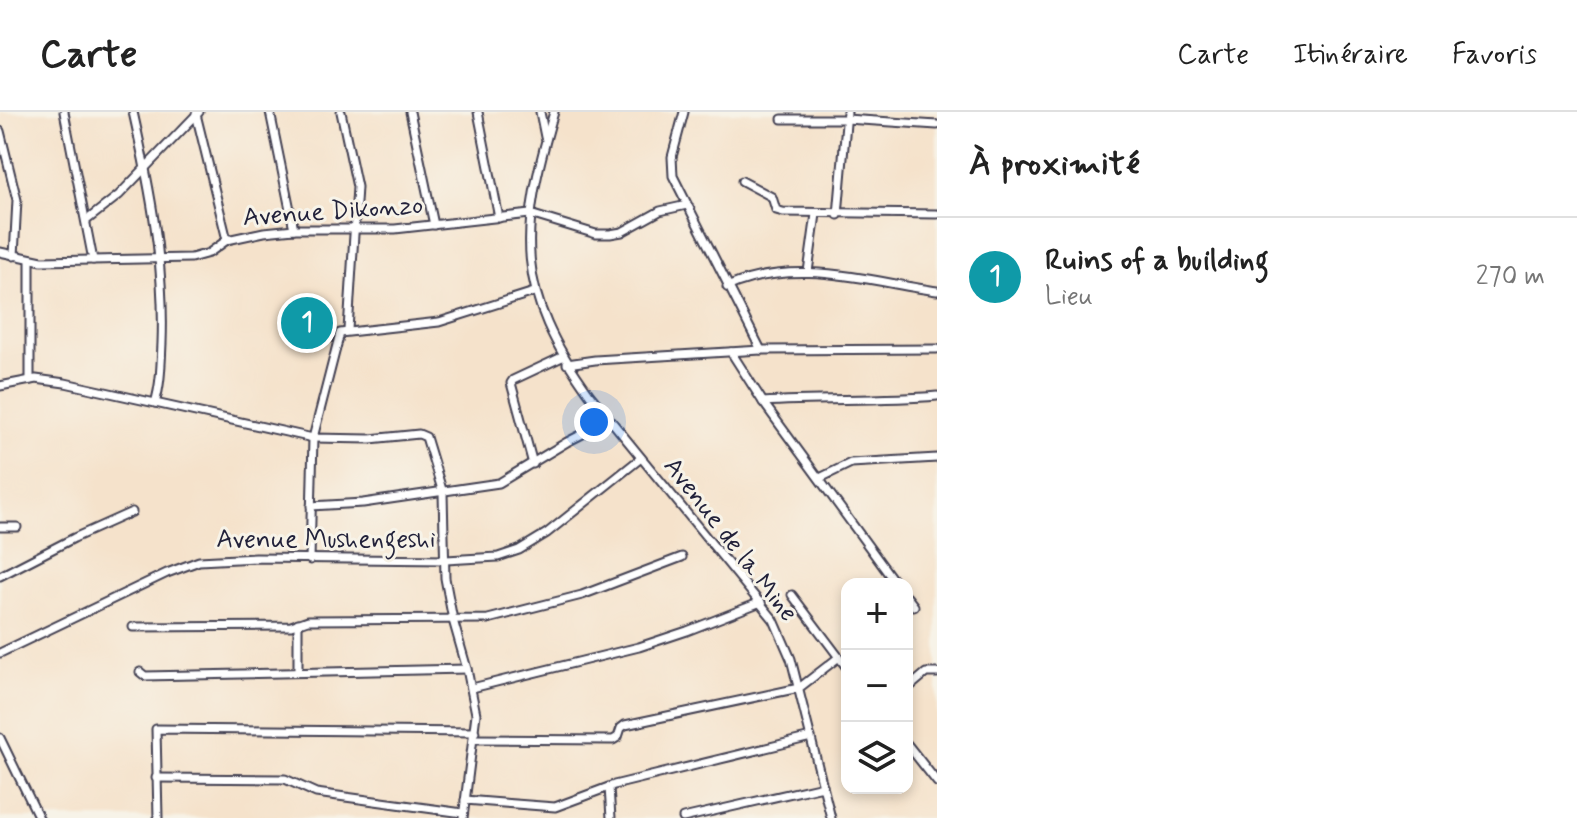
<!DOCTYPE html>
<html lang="fr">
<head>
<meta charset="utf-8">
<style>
  :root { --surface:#fff; --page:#f6f6f6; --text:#222; --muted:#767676; --line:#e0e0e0; --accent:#d1495b }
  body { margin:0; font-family:Mynerve,sans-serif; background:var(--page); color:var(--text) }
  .controls { position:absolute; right:24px; bottom:24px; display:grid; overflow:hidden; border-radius:16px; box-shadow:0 4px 12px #0003 }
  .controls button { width:72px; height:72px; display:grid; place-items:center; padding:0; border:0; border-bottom:2px solid var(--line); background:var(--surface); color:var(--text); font:40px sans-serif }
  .you { position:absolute; left:594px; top:310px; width:28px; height:28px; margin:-20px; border:6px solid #fff; border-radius:50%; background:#1a73e8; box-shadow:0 0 0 12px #1a73e833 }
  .badge { display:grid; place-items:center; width:52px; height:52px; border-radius:50%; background:var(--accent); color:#fff; font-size:26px; font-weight:700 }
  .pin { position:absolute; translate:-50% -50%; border:4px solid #fff; box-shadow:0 2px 8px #0006 }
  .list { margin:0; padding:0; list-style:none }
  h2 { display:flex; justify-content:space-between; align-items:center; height:104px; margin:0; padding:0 32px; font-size:34px }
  h2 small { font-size:26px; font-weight:400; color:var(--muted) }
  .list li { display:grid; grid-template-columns:52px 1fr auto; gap:24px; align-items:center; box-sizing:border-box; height:120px; padding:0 32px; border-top:2px solid var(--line) }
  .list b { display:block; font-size:30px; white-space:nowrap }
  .list p { margin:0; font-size:26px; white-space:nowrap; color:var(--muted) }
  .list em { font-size:26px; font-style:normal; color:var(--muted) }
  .icon { flex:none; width:44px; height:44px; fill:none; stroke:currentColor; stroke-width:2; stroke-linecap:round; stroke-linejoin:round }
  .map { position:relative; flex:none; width:937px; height:706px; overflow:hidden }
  header { display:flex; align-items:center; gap:48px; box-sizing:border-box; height:112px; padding:0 40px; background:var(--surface); border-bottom:2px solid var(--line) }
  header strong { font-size:38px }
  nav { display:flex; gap:44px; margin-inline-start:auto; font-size:28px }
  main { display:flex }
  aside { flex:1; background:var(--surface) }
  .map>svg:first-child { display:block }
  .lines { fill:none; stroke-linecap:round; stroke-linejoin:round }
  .minor-casing { stroke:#423f51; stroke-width:11 }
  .minor { stroke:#fff; stroke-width:7 }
  .labels { text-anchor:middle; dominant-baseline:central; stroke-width:6; stroke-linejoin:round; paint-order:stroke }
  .street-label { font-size:26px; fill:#22223b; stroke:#f7f3e8 }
</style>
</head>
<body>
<header>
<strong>Carte</strong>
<nav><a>Carte</a><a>Itinéraire</a><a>Favoris</a></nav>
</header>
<main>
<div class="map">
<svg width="937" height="706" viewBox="0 0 937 706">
  <rect width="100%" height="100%" fill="#f7f3e8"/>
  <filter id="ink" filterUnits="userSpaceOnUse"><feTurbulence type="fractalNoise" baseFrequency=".0125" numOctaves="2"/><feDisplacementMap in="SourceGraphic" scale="16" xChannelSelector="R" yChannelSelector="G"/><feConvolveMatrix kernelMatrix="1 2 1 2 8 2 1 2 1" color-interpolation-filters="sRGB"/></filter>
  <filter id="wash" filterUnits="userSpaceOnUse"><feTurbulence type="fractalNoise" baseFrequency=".006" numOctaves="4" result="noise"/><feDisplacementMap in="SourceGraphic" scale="32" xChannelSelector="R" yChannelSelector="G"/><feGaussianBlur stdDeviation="1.8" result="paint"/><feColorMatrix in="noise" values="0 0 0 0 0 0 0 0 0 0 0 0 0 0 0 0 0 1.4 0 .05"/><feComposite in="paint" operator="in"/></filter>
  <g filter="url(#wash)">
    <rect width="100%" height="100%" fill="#f5e2cb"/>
  </g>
  <g filter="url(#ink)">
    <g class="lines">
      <!-- minor casing -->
      <g class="minor-casing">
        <g id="minor">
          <path d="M 64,0 L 93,148"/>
          <path d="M 133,0 C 150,76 165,152 162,231 C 161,251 161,272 155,291"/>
          <path d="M 270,0 L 294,117"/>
          <path d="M 341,0 L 357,75 L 348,218"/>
          <path d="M 410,0 L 434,113"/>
          <path d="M 478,0 L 499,106"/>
          <path d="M 540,0 L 545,25"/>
          <path d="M 554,0 C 519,120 514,179 590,283 L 774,508 L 791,547 L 831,706"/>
          <path d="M 684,0 L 672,45 L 673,64 L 761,238"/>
          <path d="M 196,2 L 227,128"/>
          <path d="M 782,7 L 846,7 L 937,13"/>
          <path d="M 0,19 L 17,88 L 14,144"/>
          <path d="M 742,69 L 772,85 L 776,98 L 783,100 L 937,102"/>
          <path d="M 838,103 L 847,0"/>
          <path d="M 87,108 L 119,83 L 199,0"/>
          <path d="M 0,140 L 42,149 L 191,146 L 209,141 L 227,128 L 264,120 L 294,117 L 395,117 L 530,102 L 596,122 L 610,122 L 622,120 L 660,99 L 687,93"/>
          <path d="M 30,148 L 30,268"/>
          <path d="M 808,160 L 816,102"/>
          <path d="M 727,175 C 795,145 867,169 937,179"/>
          <path d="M 731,240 L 763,290 L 896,472"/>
          <path d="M 567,252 L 595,248 L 761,238 L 937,237"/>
          <path d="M 0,274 L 36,267 L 65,271 L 313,326 L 370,327 L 419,322 L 426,325 L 443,381 L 445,466 L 453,508 L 467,557 L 476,602 L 463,706"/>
          <path d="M 763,290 C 821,286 879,289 937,284"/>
          <path d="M 533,352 L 511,271 L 513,268 L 562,245"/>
          <path d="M 820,366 L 851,351 L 937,346"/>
          <path d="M 311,394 L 363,391 L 499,371 L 567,330 L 610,308"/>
          <path d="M 0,415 L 17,415"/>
          <path d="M 310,448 L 313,326 L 340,221 L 439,210 L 534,180"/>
          <path d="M 0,464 L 74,426 L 132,400"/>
          <path d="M 792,483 L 847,556"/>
          <path d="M 907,485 L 914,494"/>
          <path d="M 298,511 L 298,559"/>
          <path d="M 133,515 L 291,514 L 308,508 L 488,507 L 582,483 L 682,445"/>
          <path d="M 0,541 L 167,461 L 199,449 L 256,446 L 446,448 L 498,445 L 519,438 L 547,421 L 641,346"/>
          <path d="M 140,560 L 145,564 L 467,557"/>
          <path d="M 472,576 L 639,535 L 687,519 L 761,490"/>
          <path d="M 907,577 L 926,561 L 937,561"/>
          <path d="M 0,626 L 39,706"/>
          <path d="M 474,627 L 613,628 L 618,625 L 621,616 L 625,613 L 799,576 L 839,545"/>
          <path d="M 907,632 L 937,670"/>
          <path d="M 156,666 L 285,667 L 316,681 L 463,701"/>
          <path d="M 609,675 L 611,706"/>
          <path d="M 465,688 L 555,695 L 614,673 L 811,625"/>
          <path d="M 158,706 L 156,617 L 475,620"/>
          <path d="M 683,706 L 823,674"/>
        </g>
      </g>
      <!-- minor -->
      <use href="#minor" class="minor"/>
    </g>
  </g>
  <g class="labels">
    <!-- street labels -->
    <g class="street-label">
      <text transform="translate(333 100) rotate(-4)">Avenue Dikonzo</text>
      <text x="326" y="428">Avenue Mushengeshi</text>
      <text transform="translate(730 428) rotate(52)">Avenue de la Mine</text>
    </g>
  </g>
</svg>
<div class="controls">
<button>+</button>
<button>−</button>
<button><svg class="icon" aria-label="layers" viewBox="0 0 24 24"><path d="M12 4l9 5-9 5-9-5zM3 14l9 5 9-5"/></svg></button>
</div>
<div class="you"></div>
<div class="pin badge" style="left:307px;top:211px;background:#0f9aa8">1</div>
</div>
<aside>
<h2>À proximité<small></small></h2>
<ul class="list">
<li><span class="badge" style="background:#0f9aa8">1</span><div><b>Ruins of a building</b><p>Lieu</p></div><em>270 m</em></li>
</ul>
</aside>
</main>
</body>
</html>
